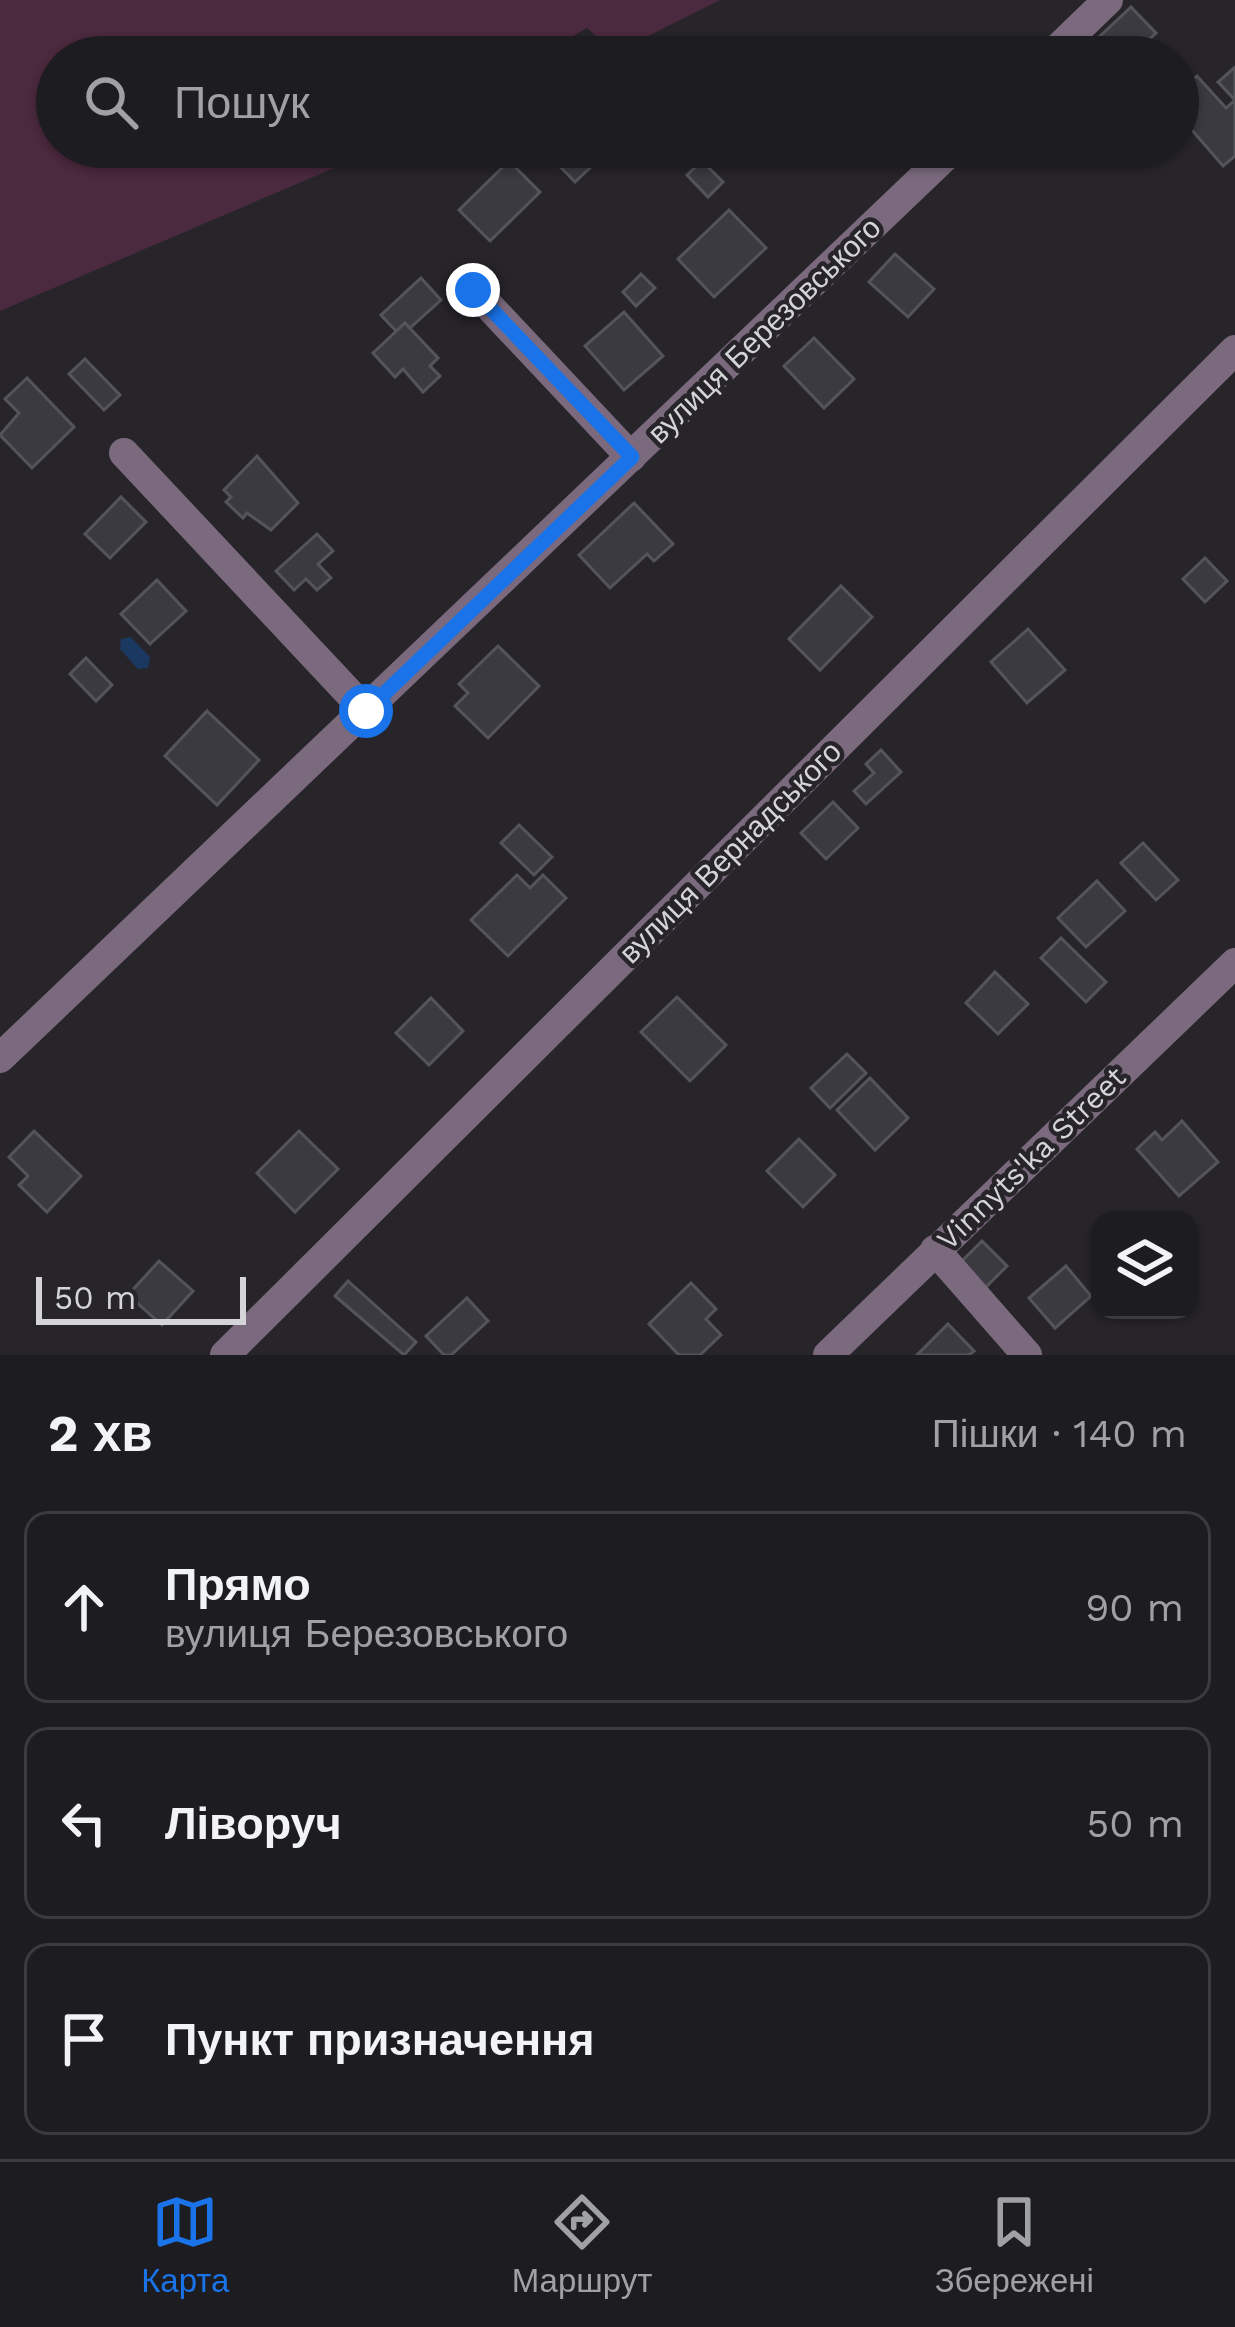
<!DOCTYPE html>
<html lang="uk">
<head>
<meta charset="utf-8">
<style>
  :root { --surface:#1d1c20; --page:#252529; --text:#f1f3f6; --muted:#a0a1a5; --line:#3b3a3e; --accent:#1a73e8 }
  body { margin:0; font-family:"Work Sans",sans-serif; background:var(--page); color:var(--text) }
  .controls { position:absolute; right:36px; bottom:36px; display:grid; overflow:hidden; border-radius:24px; box-shadow:0 3px 9px #0004 }
  .controls button { width:108px; height:108px; display:grid; place-items:center; padding:0; border:0; border-bottom:3px solid var(--line); background:var(--surface); color:var(--text); font:60px sans-serif }
  .scale { position:absolute; left:36px; bottom:30px; width:210px; box-sizing:border-box; padding-left:12px; border:6px solid #d5d4d8; border-top:0; font-size:33px; line-height:42px; white-space:nowrap; color:#d5d4d8; -webkit-text-stroke:9px #27252a; paint-order:stroke }
  .stop { position:absolute; width:36px; height:36px; margin:-27px; border:9px solid #1a73e8; border-radius:50%; background:#fff }
  .stop.end { background:#1a73e8; border-color:#fff; box-shadow:0 3px 12px #0008 }
  .list { margin:0; padding:0; list-style:none }
  h2 { display:flex; justify-content:space-between; align-items:center; height:156px; margin:0; padding:0 48px; font-size:51px }
  h2 small { font-size:39px; font-weight:400; color:var(--muted) }
  .list li { display:grid; grid-template-columns:78px 1fr auto; gap:36px; align-items:center; box-sizing:border-box; height:192px; margin:0 24px 24px; padding:0 24px; border:3px solid var(--line); border-radius:24px }
  .list b { display:block; font-size:45px; white-space:nowrap }
  .list p { margin:0; font-size:39px; white-space:nowrap; color:var(--muted) }
  .list em { font-size:39px; font-style:normal; color:var(--muted) }
  .icon { flex:none; width:66px; height:66px; fill:none; stroke:currentColor; stroke-width:2; stroke-linecap:round; stroke-linejoin:round }
  .map { position:relative; flex:none; width:1235px; height:1355px; overflow:hidden }
  .search { position:absolute; background:var(--surface); box-shadow:0 3px 9px #0004; left:36px; right:36px; top:36px; height:132px; display:flex; align-items:center; gap:30px; box-sizing:border-box; padding:0 42px; border-radius:66px; color:var(--muted); font-size:45px }
  .sheet { height:804px; background:var(--surface) }
  nav { display:flex; justify-content:space-around; align-items:center; box-sizing:border-box; height:168px; border-top:3px solid var(--line); background:var(--surface); font-size:33px; color:var(--muted) }
  nav a { display:grid; justify-items:center; gap:6px }
  nav .on { color:var(--accent) }
  .map>svg:first-child { display:block }
  .green { fill:#4b293e }
  .water { fill:#1b3960 }
  .building { fill:#3a3a40; stroke:#54555a; stroke-width:3 }
  .lines { fill:none; stroke-linecap:round; stroke-linejoin:round }
  .minor { stroke:#7b6a7e; stroke-width:30 }
  .route { stroke:#1a73e8; stroke-width:15 }
  .labels { text-anchor:middle; dominant-baseline:central; stroke-width:9; stroke-linejoin:round; paint-order:stroke }
  .street-label { font-size:30px; fill:#d5d4d8; stroke:#27252a }
</style>
</head>
<body>
<div class="map">
<svg width="1235" height="1355" viewBox="0 0 1235 1355">
  <rect width="100%" height="100%" fill="#27252a"/>
  <!-- green -->
  <path class="green" d="M 0,0 L 720,0 L 614,53 L 587,28 L 537,57 L 57,57 L 57,147 L 383,147 L 0,311 Z"/>
  <!-- water -->
  <path class="water" d="M 131,637 L 150,657 L 148,668 L 138,669 L 120,649 L 121,639 Z"/>
  <!-- building -->
  <g class="building">
    <path d="M 1131,7 L 1156,33 L 1131,57 L 1116,57 L 1098,38 Z"/>
    <path d="M 1098,43 L 1112,57 L 1083,57 Z"/>
    <path d="M 1234,68 L 1235,70 L 1235,156 L 1223,166 L 1178,114 L 1178,93 L 1197,76 L 1226,108 L 1235,100 L 1218,82 Z"/>
    <path d="M 541,147 L 612,147 L 575,182 Z"/>
    <path d="M 509,161 L 540,192 L 490,241 L 459,210 Z"/>
    <path d="M 702,161 L 723,182 L 708,197 L 687,175 Z"/>
    <path d="M 729,210 L 766,248 L 714,297 L 678,259 Z"/>
    <path d="M 895,254 L 934,289 L 908,317 L 869,282 Z"/>
    <path d="M 641,274 L 655,288 L 636,306 L 623,292 Z"/>
    <path d="M 421,278 L 441,300 L 410,328 L 405,323 L 396,331 L 381,315 Z"/>
    <path d="M 624,312 L 663,356 L 624,390 L 585,346 Z"/>
    <path d="M 405,323 L 438,358 L 430,366 L 440,376 L 423,392 L 403,369 L 395,377 L 373,353 Z"/>
    <path d="M 814,338 L 854,379 L 824,408 L 784,366 Z"/>
    <path d="M 85,359 L 120,395 L 104,410 L 69,374 Z"/>
    <path d="M 27,378 L 74,427 L 32,468 L 0,435 L 19,413 L 5,399 Z"/>
    <path d="M 257,456 L 298,503 L 271,530 L 247,513 L 243,518 L 226,502 L 231,497 L 224,490 Z"/>
    <path d="M 121,497 L 146,522 L 110,558 L 85,534 Z"/>
    <path d="M 634,503 L 673,544 L 654,561 L 647,554 L 610,588 L 579,555 Z"/>
    <path d="M 317,534 L 333,551 L 318,564 L 331,578 L 317,590 L 306,579 L 294,590 L 276,571 Z"/>
    <path d="M 1205,558 L 1227,581 L 1205,602 L 1183,579 Z"/>
    <path d="M 157,580 L 186,611 L 150,644 L 121,614 Z"/>
    <path d="M 841,586 L 872,617 L 820,670 L 789,639 Z"/>
    <path d="M 1028,629 L 1065,670 L 1027,703 L 991,662 Z"/>
    <path d="M 498,646 L 539,686 L 488,738 L 455,706 L 468,693 L 459,684 Z"/>
    <path d="M 86,658 L 112,685 L 96,701 L 70,674 Z"/>
    <path d="M 207,711 L 259,760 L 217,805 L 165,756 Z"/>
    <path d="M 881,750 L 901,772 L 866,804 L 854,791 L 874,773 L 866,764 Z"/>
    <path d="M 833,802 L 858,828 L 826,859 L 801,833 Z"/>
    <path d="M 519,825 L 552,857 L 534,875 L 501,843 Z"/>
    <path d="M 1143,843 L 1178,880 L 1156,900 L 1121,863 Z"/>
    <path d="M 517,875 L 530,888 L 543,875 L 566,898 L 508,956 L 471,920 Z"/>
    <path d="M 1097,881 L 1125,911 L 1086,947 L 1058,918 Z"/>
    <path d="M 1061,938 L 1106,982 L 1086,1002 L 1041,958 Z"/>
    <path d="M 995,972 L 1028,1004 L 998,1034 L 966,1003 Z"/>
    <path d="M 677,997 L 726,1045 L 690,1081 L 641,1032 Z"/>
    <path d="M 431,998 L 463,1031 L 429,1065 L 396,1033 Z"/>
    <path d="M 847,1054 L 866,1073 L 830,1108 L 811,1088 Z"/>
    <path d="M 870,1078 L 908,1118 L 875,1150 L 837,1110 Z"/>
    <path d="M 1182,1121 L 1218,1162 L 1179,1196 L 1137,1149 L 1155,1132 L 1162,1140 Z"/>
    <path d="M 34,1131 L 81,1176 L 47,1212 L 19,1185 L 28,1176 L 9,1157 Z"/>
    <path d="M 299,1131 L 338,1169 L 295,1212 L 257,1173 Z"/>
    <path d="M 799,1139 L 835,1175 L 803,1207 L 767,1171 Z"/>
    <path d="M 982,1241 L 1007,1266 L 985,1288 L 960,1263 Z"/>
    <path d="M 159,1261 L 193,1291 L 162,1325 L 128,1295 Z"/>
    <path d="M 1066,1266 L 1091,1296 L 1055,1328 L 1029,1298 Z"/>
    <path d="M 348,1281 L 416,1342 L 404,1355 L 335,1296 Z"/>
    <path d="M 691,1283 L 716,1309 L 706,1319 L 721,1335 L 700,1355 L 679,1355 L 649,1324 Z"/>
    <path d="M 467,1298 L 488,1321 L 451,1355 L 444,1355 L 426,1336 Z"/>
    <path d="M 948,1324 L 974,1351 L 969,1355 L 917,1355 Z"/>
  </g>
  <g class="lines">
    <!-- minor -->
    <g class="minor">
      <path d="M 1049,57 L 1108,0"/>
      <path d="M 473,289 L 631,457"/>
      <path d="M 124,453 L 366,711"/>
      <path d="M 0,1058 L 955,147"/>
      <path d="M 935,1250 L 1027,1355"/>
      <path d="M 225,1355 L 1235,350"/>
      <path d="M 828,1355 L 1235,963"/>
    </g>
  </g>
  <g class="lines">
    <!-- route -->
    <path class="route" d="M 366,711 L 632,457 L 473,290"/>
  </g>
  <g class="labels">
    <!-- street labels -->
    <g class="street-label">
      <text transform="translate(764 330) rotate(-44)">вулиця Березовського</text>
      <text transform="translate(730 852) rotate(-45)">вулиця Вернадського</text>
      <text transform="translate(1031 1158) rotate(-44)">Vinnyts'ka Street</text>
    </g>
  </g>
</svg>
<div class="controls">
<button><svg class="icon" aria-label="layers" viewBox="0 0 24 24"><path d="M12 4l9 5-9 5-9-5zM3 14l9 5 9-5"/></svg></button>
</div>
<div class="scale">50 m</div>
<div class="stop" style="left:366px;top:711px"></div>
<div class="stop end" style="left:473px;top:290px"></div>
<div class="search"><svg class="icon" aria-label="search" viewBox="0 0 24 24"><circle cx="10" cy="10" r="6"/><path d="M15 15l6 6"/></svg>Пошук</div>
</div>
<section class="sheet">
<h2>2 хв<small>Пішки · 140 m</small></h2>
<ul class="list">
<li><svg class="icon" aria-label="ahead" viewBox="0 0 24 24"><path d="M12 20V5M6 11l6-6 6 6"/></svg><div><b>Прямо</b><p>вулиця Березовського</p></div><em>90 m</em></li>
<li><svg class="icon" aria-label="left" viewBox="0 0 24 24"><path d="M17 20v-9H6M10 6l-5 5 5 5"/></svg><div><b>Ліворуч</b></div><em>50 m</em></li>
<li><svg class="icon" aria-label="arrive" viewBox="0 0 24 24"><path d="M6 21V4h12l-3 4 3 4H6"/></svg><div><b>Пункт призначення</b></div></li>
</ul>
</section>
<nav>
<a class="on"><svg class="icon" aria-label="map" viewBox="0 0 24 24"><path d="M3 6l6-2 6 2 6-2v14l-6 2-6-2-6 2zM9 4v14M15 6v14"/></svg>Карта</a>
<a><svg class="icon" aria-label="directions" viewBox="0 0 24 24"><path d="M12 3l9 9-9 9-9-9zM9 14v-3h6M13 9l2 2-2 2"/></svg>Маршрут</a>
<a><svg class="icon" aria-label="saved" viewBox="0 0 24 24"><path d="M7 4h10v16l-5-4-5 4z"/></svg>Збережені</a>
</nav>
</body>
</html>
